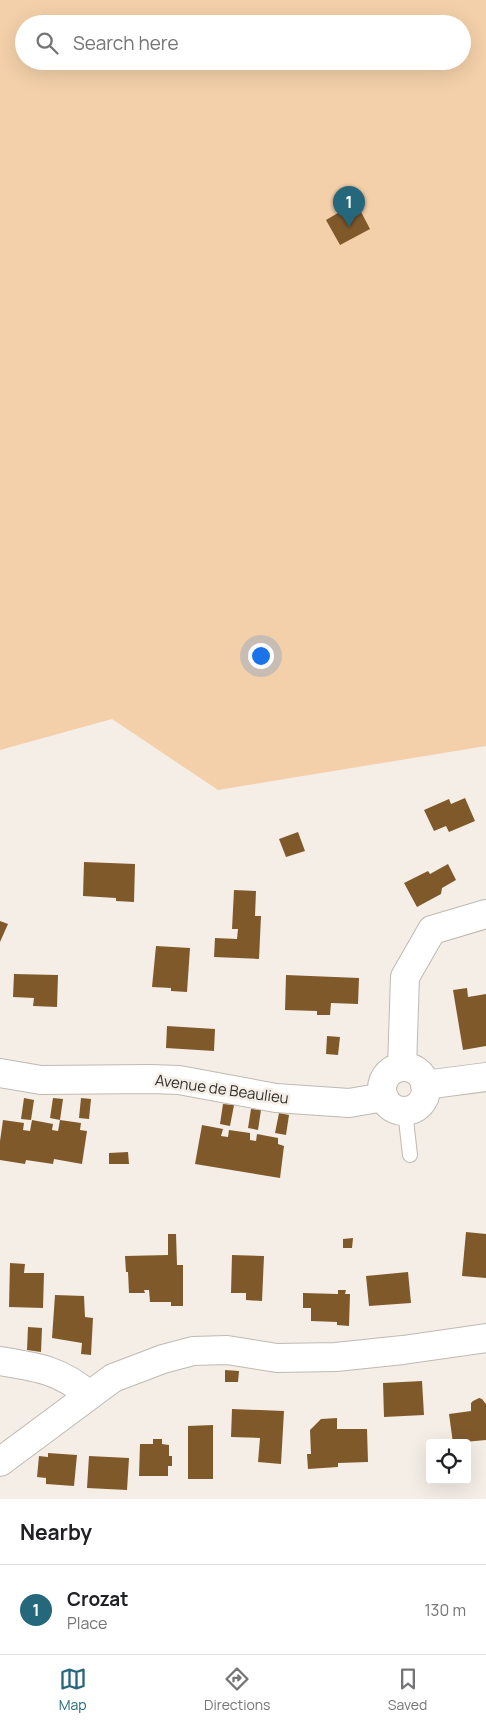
<!DOCTYPE html>
<html lang="en">
<head>
<meta charset="utf-8">
<style>
  :root { --surface:#fff; --page:#f2f2f2; --text:#202124; --muted:#757577; --line:#e0e0e0; --accent:#26687b }
  body { margin:0; font-family:Manrope,sans-serif; background:var(--page); color:var(--text) }
  .controls { position:absolute; right:15px; bottom:15px; display:grid; overflow:hidden; border-radius:5px; box-shadow:0 5px 20px #0002 }
  .controls button { width:45px; height:45px; display:grid; place-items:center; padding:0; border:0; border-bottom:1px solid var(--line); background:var(--surface); color:var(--text); font:25px sans-serif }
  .you { position:absolute; left:260px; top:655px; width:18px; height:18px; margin:-12px; border:4px solid #fff; border-radius:50%; background:#1a73e8; box-shadow:0 0 0 8px #1a73e833 }
  .badge { display:grid; place-items:center; width:32px; height:32px; border-radius:50%; background:var(--accent); color:#fff; font-size:16px; font-weight:700 }
  .pin { position:absolute; translate:-50% -41px; filter:drop-shadow(0 1px 2px #0008) }
  .pin::after { content:''; position:absolute; top:26px; width:18px; height:15px; background:inherit; clip-path:polygon(0 0,100% 0,50% 100%) }
  .list { margin:0; padding:0; list-style:none }
  h2 { display:flex; justify-content:space-between; align-items:center; height:65px; margin:0; padding:0 20px; font-size:21px }
  h2 small { font-size:16px; font-weight:400; color:var(--muted) }
  .list li { display:grid; grid-template-columns:32px 1fr auto; gap:15px; align-items:center; box-sizing:border-box; height:90px; padding:0 20px; border-top:1px solid var(--line) }
  .list b { display:block; font-size:19px; white-space:nowrap }
  .list p { margin:0; font-size:16px; white-space:nowrap; color:var(--muted) }
  .list em { font-size:16px; font-style:normal; color:var(--muted) }
  .icon { flex:none; width:28px; height:28px; fill:none; stroke:currentColor; stroke-width:2; stroke-linecap:round; stroke-linejoin:round }
  .map { position:relative; flex:none; width:486px; height:1499px; overflow:hidden }
  .search { position:absolute; background:var(--surface); box-shadow:0 5px 20px #0002; left:15px; right:15px; top:15px; height:55px; display:flex; align-items:center; gap:12px; box-sizing:border-box; padding:0 18px; border-radius:28px; color:var(--muted); font-size:19px }
  .sheet { height:155px; background:var(--surface) }
  nav { display:flex; justify-content:space-around; align-items:center; box-sizing:border-box; height:70px; border-top:1px solid var(--line); background:var(--surface); font-size:14px; color:var(--muted) }
  nav a { display:grid; justify-items:center; gap:2px }
  nav .on { color:var(--accent) }
  .map>svg:first-child { display:block }
  .green { fill:#f3d0a9; fill-rule:evenodd }
  .building { fill:#80592b }
  .lines { fill:none; stroke-linecap:round; stroke-linejoin:round }
  .service-casing { stroke:#bfb9b2; stroke-width:16 }
  .minor-casing { stroke:#bfb9b2; stroke-width:30 }
  .secondary-casing { stroke:#bfb9b2; stroke-width:30 }
  .service { stroke:#fff; stroke-width:14 }
  .minor { stroke:#fff; stroke-width:28 }
  .secondary { stroke:#fff; stroke-width:28 }
  .labels { text-anchor:middle; dominant-baseline:central; stroke-width:5; stroke-linejoin:round; paint-order:stroke }
  .street-label { font-size:15px; fill:#312f2c; stroke:#f5eee7 }
</style>
</head>
<body>
<div class="map">
<svg width="486" height="1499" viewBox="0 0 486 1499">
  <rect width="100%" height="100%" fill="#f5eee7"/>
  <!-- green -->
  <path class="green" d="M 0,0 L 486,0 L 486,746 L 218,790 L 112,719 L 0,750 ZM 24,24 L 462,24 L 462,61 L 24,61 Z"/>
  <!-- building -->
  <g class="building">
    <path d="M 359,208 L 370,229 L 340,245 L 326,220 L 343,210 L 346,216 Z"/>
    <path d="M 465,798 L 475,821 L 449,832 L 446,826 L 434,831 L 424,810 L 449,799 L 451,804 Z"/>
    <path d="M 298,832 L 305,851 L 286,857 L 279,839 Z"/>
    <path d="M 84,862 L 135,864 L 134,902 L 116,901 L 116,898 L 83,896 Z"/>
    <path d="M 448,864 L 456,880 L 442,888 L 441,894 L 417,907 L 404,883 L 428,871 L 430,874 Z"/>
    <path d="M 234,890 L 256,891 L 255,916 L 261,916 L 259,959 L 214,957 L 215,938 L 237,939 L 238,929 L 232,929 Z"/>
    <path d="M 0,921 L 8,924 L 0,942 Z"/>
    <path d="M 156,946 L 190,948 L 187,992 L 171,991 L 171,988 L 152,987 Z"/>
    <path d="M 14,974 L 58,975 L 57,1007 L 33,1006 L 34,998 L 13,997 Z"/>
    <path d="M 286,975 L 359,978 L 358,1004 L 331,1003 L 330,1015 L 317,1015 L 317,1011 L 285,1010 Z"/>
    <path d="M 467,988 L 468,997 L 486,994 L 486,1046 L 463,1050 L 453,990 Z"/>
    <path d="M 167,1026 L 215,1029 L 214,1051 L 166,1048 Z"/>
    <path d="M 327,1036 L 340,1037 L 338,1055 L 326,1054 Z"/>
    <path d="M 24,1098 L 34,1100 L 31,1120 L 21,1119 Z"/>
    <path d="M 53,1098 L 63,1099 L 60,1120 L 50,1118 Z"/>
    <path d="M 81,1098 L 91,1099 L 89,1119 L 79,1118 Z"/>
    <path d="M 223,1104 L 234,1105 L 230,1126 L 220,1124 Z"/>
    <path d="M 251,1109 L 261,1110 L 258,1130 L 248,1128 Z"/>
    <path d="M 279,1113 L 289,1115 L 286,1135 L 275,1133 Z"/>
    <path d="M 3,1120 L 24,1123 L 23,1130 L 30,1131 L 32,1120 L 53,1124 L 52,1130 L 58,1131 L 60,1120 L 81,1123 L 80,1130 L 87,1131 L 82,1164 L 54,1159 L 53,1164 L 26,1160 L 25,1164 L 0,1160 L 0,1141 Z"/>
    <path d="M 202,1125 L 223,1129 L 221,1136 L 228,1137 L 229,1130 L 250,1133 L 250,1140 L 256,1141 L 257,1134 L 278,1138 L 278,1144 L 284,1146 L 280,1178 L 195,1164 Z"/>
    <path d="M 128,1152 L 129,1164 L 109,1164 L 109,1153 Z"/>
    <path d="M 466,1232 L 486,1234 L 486,1278 L 462,1276 Z"/>
    <path d="M 168,1234 L 176,1234 L 177,1265 L 183,1265 L 183,1306 L 171,1306 L 171,1302 L 150,1302 L 149,1290 L 144,1290 L 145,1293 L 129,1293 L 128,1272 L 126,1272 L 125,1256 L 168,1255 Z"/>
    <path d="M 353,1238 L 352,1248 L 343,1248 L 343,1239 Z"/>
    <path d="M 232,1255 L 264,1256 L 262,1301 L 246,1300 L 246,1293 L 231,1293 Z"/>
    <path d="M 10,1263 L 25,1264 L 24,1273 L 44,1273 L 43,1308 L 9,1307 Z"/>
    <path d="M 408,1272 L 411,1303 L 369,1306 L 366,1276 Z"/>
    <path d="M 338,1290 L 346,1290 L 345,1294 L 350,1294 L 349,1326 L 337,1325 L 337,1322 L 311,1321 L 311,1308 L 303,1308 L 303,1293 L 338,1294 Z"/>
    <path d="M 55,1295 L 84,1296 L 85,1317 L 93,1318 L 91,1355 L 81,1354 L 82,1343 L 52,1338 Z"/>
    <path d="M 28,1327 L 42,1328 L 41,1352 L 27,1350 Z"/>
    <path d="M 225,1370 L 239,1371 L 238,1382 L 225,1382 Z"/>
    <path d="M 422,1381 L 424,1415 L 384,1417 L 383,1383 Z"/>
    <path d="M 479,1398 L 482,1399 L 486,1404 L 486,1440 L 453,1443 L 449,1414 L 471,1411 L 471,1403 L 473,1401 Z"/>
    <path d="M 232,1409 L 284,1411 L 281,1464 L 258,1462 L 260,1438 L 231,1437 Z"/>
    <path d="M 337,1418 L 337,1429 L 367,1429 L 368,1462 L 338,1463 L 338,1467 L 308,1469 L 307,1454 L 311,1454 L 310,1430 L 321,1419 Z"/>
    <path d="M 213,1425 L 213,1479 L 188,1479 L 188,1426 Z"/>
    <path d="M 153,1439 L 162,1439 L 162,1444 L 169,1445 L 169,1456 L 172,1456 L 172,1466 L 168,1466 L 168,1476 L 139,1476 L 140,1444 L 153,1444 Z"/>
    <path d="M 48,1453 L 77,1455 L 74,1486 L 46,1484 L 46,1478 L 37,1477 L 39,1456 L 48,1457 Z"/>
    <path d="M 89,1456 L 129,1458 L 127,1490 L 87,1488 Z"/>
  </g>
  <g class="lines">
    <!-- service casing -->
    <g class="service-casing">
      <path id="service" d="M 405,1111 L 410,1155"/>
    </g>
    <!-- minor casing -->
    <g class="minor-casing">
      <g id="minor">
        <path d="M 402,1067 L 405,977 L 432,930 L 486,914"/>
        <circle cx="404" cy="1089" r="22"/>
        <path d="M 0,1073 L 41,1080 L 150,1079 L 179,1080 L 276,1098 L 349,1103 L 384,1097"/>
        <path d="M 425,1085 L 486,1077"/>
        <path d="M 0,1361 C 37,1367 60,1370 89,1395"/>
      </g>
    </g>
    <!-- secondary casing -->
    <g class="secondary-casing">
      <path id="secondary" d="M 0,1462 L 113,1378 L 163,1359 L 193,1351 L 227,1350 L 277,1358 L 336,1357 L 403,1350 L 486,1338"/>
    </g>
    <!-- service -->
    <use href="#service" class="service"/>
    <!-- minor -->
    <use href="#minor" class="minor"/>
    <!-- secondary -->
    <use href="#secondary" class="secondary"/>
  </g>
  <g class="labels">
    <!-- street labels -->
    <g class="street-label">
      <text transform="translate(222 1089) rotate(8)">Avenue de Beaulieu</text>
    </g>
  </g>
</svg>
<div class="controls">
<button><svg class="icon" aria-label="locate" viewBox="0 0 24 24"><circle cx="12" cy="12" r="6"/><path d="M12 2v4M12 18v4M2 12h4M18 12h4"/></svg></button>
</div>
<div class="you"></div>
<div class="pin badge" style="left:349px;top:227px">1</div>
<div class="search"><svg class="icon" aria-label="search" viewBox="0 0 24 24"><circle cx="10" cy="10" r="6"/><path d="M15 15l6 6"/></svg>Search here</div>
</div>
<section class="sheet">
<h2>Nearby<small></small></h2>
<ul class="list">
<li><span class="badge">1</span><div><b>Crozat</b><p>Place</p></div><em>130 m</em></li>
</ul>
</section>
<nav>
<a class="on"><svg class="icon" aria-label="map" viewBox="0 0 24 24"><path d="M3 6l6-2 6 2 6-2v14l-6 2-6-2-6 2zM9 4v14M15 6v14"/></svg>Map</a>
<a><svg class="icon" aria-label="directions" viewBox="0 0 24 24"><path d="M12 3l9 9-9 9-9-9zM9 14v-3h6M13 9l2 2-2 2"/></svg>Directions</a>
<a><svg class="icon" aria-label="saved" viewBox="0 0 24 24"><path d="M7 4h10v16l-5-4-5 4z"/></svg>Saved</a>
</nav>
</body>
</html>
